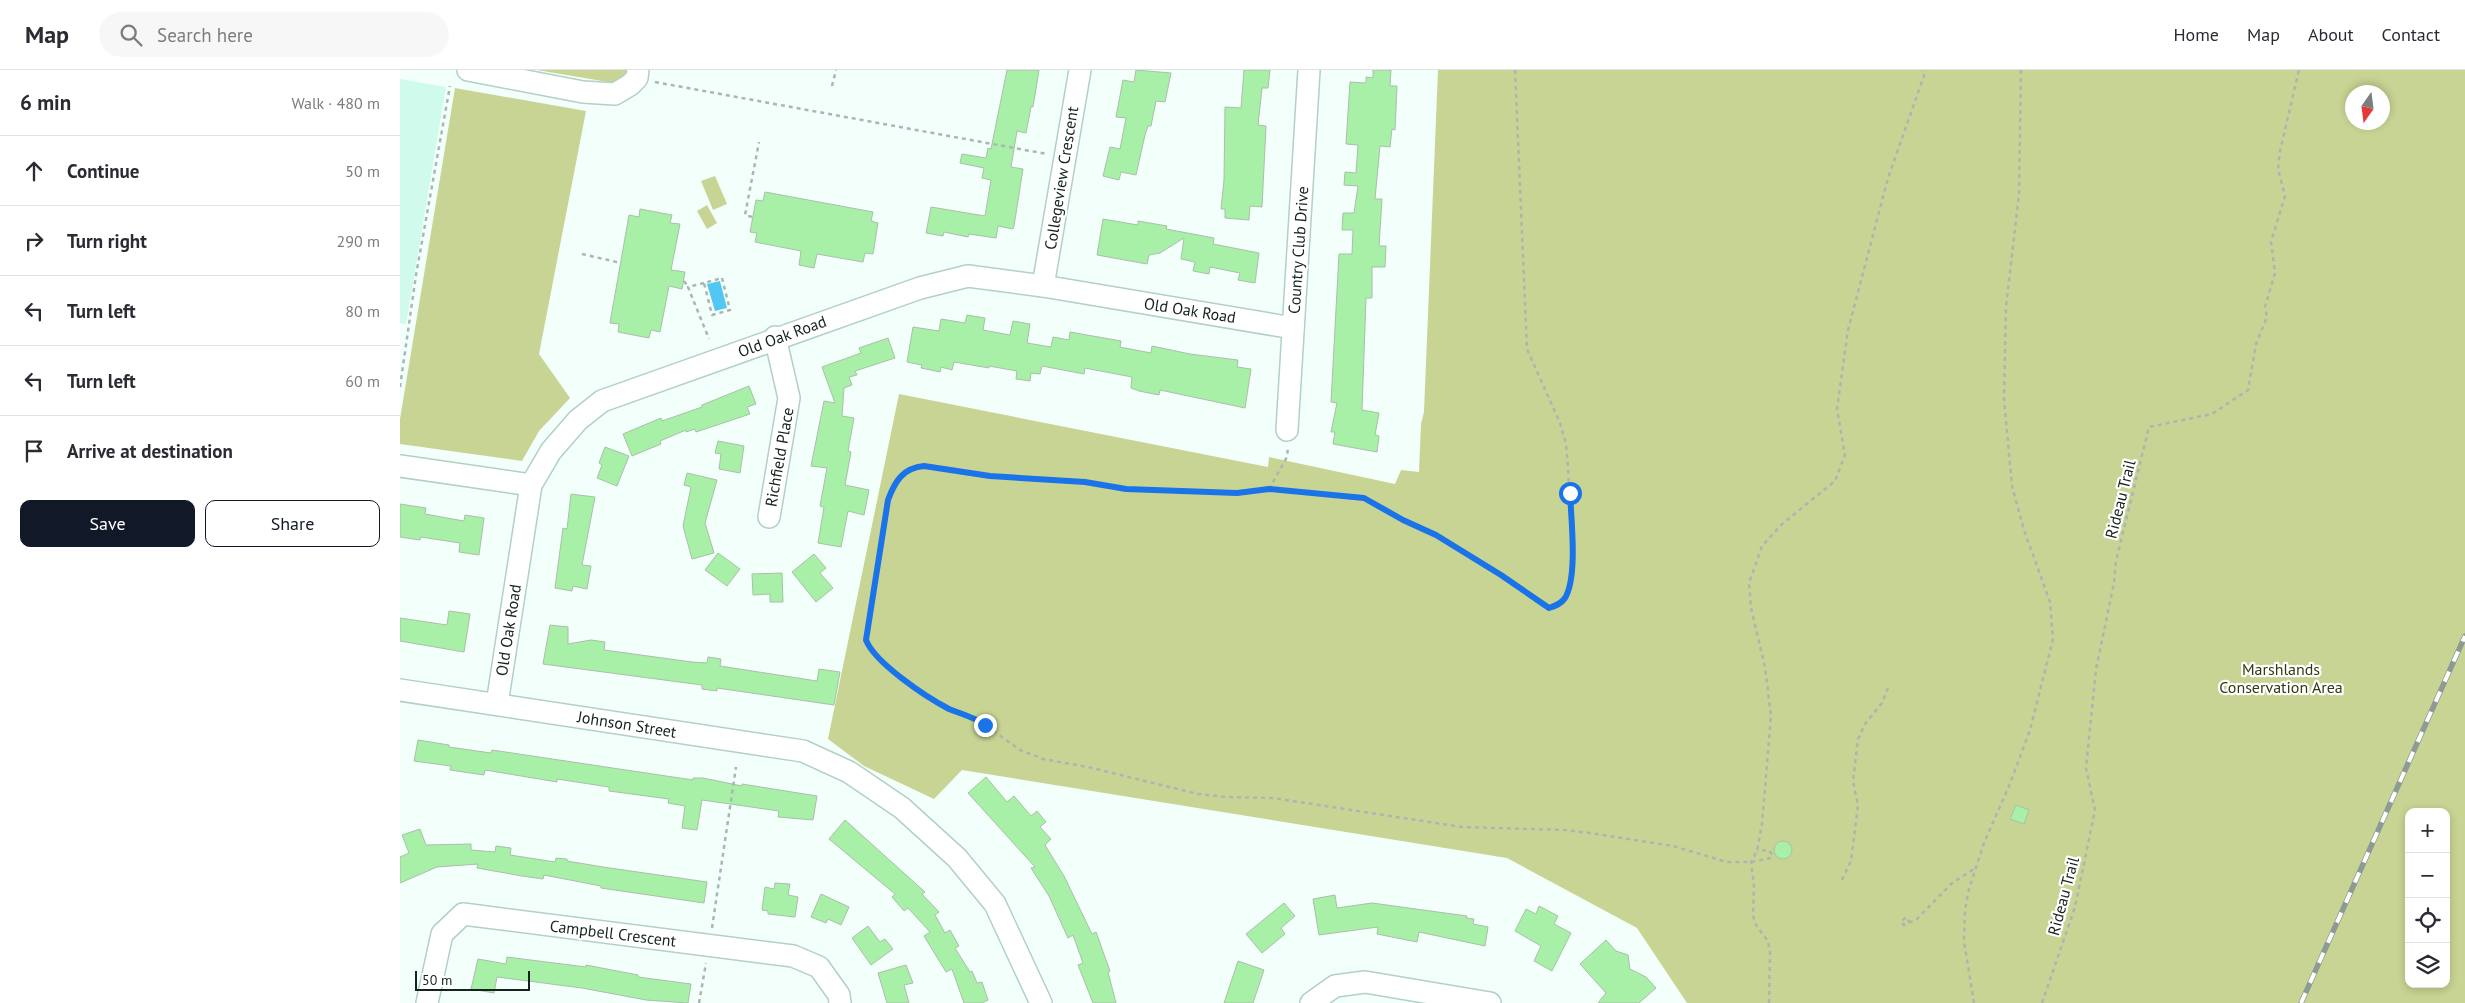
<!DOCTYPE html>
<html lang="en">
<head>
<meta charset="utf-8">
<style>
  :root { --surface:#fff; --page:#f7f7f7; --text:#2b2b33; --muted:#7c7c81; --line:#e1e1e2; --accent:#111827 }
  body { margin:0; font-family:"PT Sans",sans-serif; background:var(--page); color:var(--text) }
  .controls { position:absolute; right:15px; bottom:15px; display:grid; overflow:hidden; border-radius:10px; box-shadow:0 2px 8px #0003 }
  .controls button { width:45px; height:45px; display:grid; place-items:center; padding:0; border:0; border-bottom:1px solid var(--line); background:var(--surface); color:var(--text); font:25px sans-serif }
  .compass { position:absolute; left:1945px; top:15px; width:45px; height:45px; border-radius:50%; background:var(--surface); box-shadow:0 2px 8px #0003; rotate:194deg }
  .scale { position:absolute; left:15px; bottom:12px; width:115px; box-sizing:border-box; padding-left:5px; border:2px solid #15221e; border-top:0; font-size:14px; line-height:18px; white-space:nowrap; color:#15221e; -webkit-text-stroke:4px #fff; paint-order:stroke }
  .stop { position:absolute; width:15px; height:15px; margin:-11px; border:4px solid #1a73e8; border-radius:50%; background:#fff }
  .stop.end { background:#1a73e8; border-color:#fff; box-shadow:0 1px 5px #0008 }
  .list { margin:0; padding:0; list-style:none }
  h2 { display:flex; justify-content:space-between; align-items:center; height:65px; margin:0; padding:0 20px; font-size:21px }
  h2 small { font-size:16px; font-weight:400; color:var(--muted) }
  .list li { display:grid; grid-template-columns:32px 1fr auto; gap:15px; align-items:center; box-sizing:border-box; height:70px; padding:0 20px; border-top:1px solid var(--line) }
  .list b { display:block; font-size:19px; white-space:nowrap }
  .list em { font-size:16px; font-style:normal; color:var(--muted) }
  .actions { display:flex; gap:10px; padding:15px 20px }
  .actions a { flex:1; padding:11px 0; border:1px solid var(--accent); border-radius:10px; text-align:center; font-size:18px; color:var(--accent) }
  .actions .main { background:var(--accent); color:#fff }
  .icon { flex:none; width:28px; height:28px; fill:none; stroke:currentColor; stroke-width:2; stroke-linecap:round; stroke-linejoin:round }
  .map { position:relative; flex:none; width:2065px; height:933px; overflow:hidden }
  header { display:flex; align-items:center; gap:30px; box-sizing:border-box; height:70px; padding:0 25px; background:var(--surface); border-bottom:1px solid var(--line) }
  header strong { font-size:24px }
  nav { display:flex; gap:28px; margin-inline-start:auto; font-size:18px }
  .search { width:350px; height:45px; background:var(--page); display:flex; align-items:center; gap:12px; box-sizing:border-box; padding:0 18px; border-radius:28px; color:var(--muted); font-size:19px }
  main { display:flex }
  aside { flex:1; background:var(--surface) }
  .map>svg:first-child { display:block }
</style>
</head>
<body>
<header>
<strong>Map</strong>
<div class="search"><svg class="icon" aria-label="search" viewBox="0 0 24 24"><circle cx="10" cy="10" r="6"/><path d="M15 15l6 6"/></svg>Search here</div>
<nav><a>Home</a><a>Map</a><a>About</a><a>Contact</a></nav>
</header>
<main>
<aside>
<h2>6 min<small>Walk · 480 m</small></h2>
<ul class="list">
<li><svg class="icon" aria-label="ahead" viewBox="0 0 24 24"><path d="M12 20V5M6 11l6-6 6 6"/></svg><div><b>Continue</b></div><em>50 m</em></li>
<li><svg class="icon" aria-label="right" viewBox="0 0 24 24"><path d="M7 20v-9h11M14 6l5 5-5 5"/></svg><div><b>Turn right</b></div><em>290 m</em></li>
<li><svg class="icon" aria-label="left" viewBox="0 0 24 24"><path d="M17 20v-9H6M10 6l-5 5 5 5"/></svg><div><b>Turn left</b></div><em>80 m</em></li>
<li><svg class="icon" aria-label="left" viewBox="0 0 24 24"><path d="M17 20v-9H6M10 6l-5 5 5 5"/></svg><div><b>Turn left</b></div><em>60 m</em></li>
<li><svg class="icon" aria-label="arrive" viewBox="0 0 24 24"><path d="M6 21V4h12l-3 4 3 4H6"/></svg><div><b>Arrive at destination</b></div></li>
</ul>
<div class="actions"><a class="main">Save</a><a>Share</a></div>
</aside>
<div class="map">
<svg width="2065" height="933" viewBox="0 0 2065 933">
  <rect width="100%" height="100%" fill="#f2fffa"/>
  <!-- built -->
  <polygon fill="#d0fbec" points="0,9 46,17 6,254 0,253"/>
  <!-- green -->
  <g fill="#c8d493" fill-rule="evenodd">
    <polygon points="137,0 227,0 225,6 214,13"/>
    <path d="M1038 0H2065V933H1287L1237 858 1107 788 562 700 534 729 464 696 428 669 499 324 868 397 869 387 995 414 1001 400 1019 402 1021 354 1024 342ZM1952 22H1982V52H1952ZM2009 742H2046V914H2009Z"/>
    <polygon points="55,18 186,41 139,284 170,328 139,361 122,391 0,374 0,349"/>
    <polygon points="315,106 327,134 313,140 301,111"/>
    <polygon points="307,135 317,153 307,159 297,141"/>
  </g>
  <!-- water -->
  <polygon fill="#53c7f4" points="320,211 327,238 315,241 307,214"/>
  <!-- building -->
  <g fill="#a8f0a7" stroke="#aabfaa">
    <polygon points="607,0 639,0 633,37 631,37 626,63 617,61 611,97 623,99 614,156 613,159 598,156 596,168 569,164 568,167 544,162 543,166 526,163 531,137 585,146 591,110 582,108 584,98 560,93 562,84 586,88 588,78 591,79"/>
    <polygon points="736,0 771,3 765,32 756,31 751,56 748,56 745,65 736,105 721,102 719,110 703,106 710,77 720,79 726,48 716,47 723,10 734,12"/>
    <polygon points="844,0 870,0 868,18 862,18 858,55 866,56 862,137 850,136 849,150 825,148 825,139 821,139 824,110 825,37 841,38"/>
    <polygon points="973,0 991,0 990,16 997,16 995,60 992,59 990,77 980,76 975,129 982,129 979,176 986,176 985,197 972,197 972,228 966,228 962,340 979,343 975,365 979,366 977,382 933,374 935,362 931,362 937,333 931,332 939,184 952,184 953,160 942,160 943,143 954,143 958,116 944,115 945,102 956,103 958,75 946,74 950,12 966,13 966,7 973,8"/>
    <polygon points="365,122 473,142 471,151 478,153 473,184 465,183 463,192 417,184 414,198 399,195 401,181 355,172 357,163 350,162 356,130 363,131"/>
    <polygon points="240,139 272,145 270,153 280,154 271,200 285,202 282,219 269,216 260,262 251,260 249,268 218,262 219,254 210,253 229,145 239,147"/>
    <polygon points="703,149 738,155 738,151 767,156 766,159 814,168 813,174 859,183 855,213 838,210 840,203 810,197 809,204 793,201 795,192 781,189 784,168 760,183 749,185 747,194 697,185"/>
    <polygon points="567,245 585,248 583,260 610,265 613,251 630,254 627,273 651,277 653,267 669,270 670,262 721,271 720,277 751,283 752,276 790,284 838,290 837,297 851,299 845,338 760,320 759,325 739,321 731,318 732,307 685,298 684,304 642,296 640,304 631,303 630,311 616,309 617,301 589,296 589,298 554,292 552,300 541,297 540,302 521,298 522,295 507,292 513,257 539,261 541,249 565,253"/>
    <polygon points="488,268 495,288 455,301 457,305 449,307 452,315 444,318 442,346 454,348 448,381 451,382 445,415 469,420 464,445 448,441 441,477 418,473 424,437 420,436 427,398 411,396 424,331 435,333 422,297 461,283 459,278"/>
    <polygon points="349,316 356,334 347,337 350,344 296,362 295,359 286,362 286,360 260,371 261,374 232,386 223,364 261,348 262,351 302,337 302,335"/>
    <polygon points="318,371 344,376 340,403 319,399 321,384 315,383"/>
    <polygon points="205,377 229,386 217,416 197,408 202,395 199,393"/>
    <polygon points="287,403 317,410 305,453 314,483 292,489 283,456 291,417 284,415"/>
    <polygon points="171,424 195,427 182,495 191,496 187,519 173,516 172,521 155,518 163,458 167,459"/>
    <polygon points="0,434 26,438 25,444 64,451 65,445 84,448 79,485 59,482 60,473 21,467 20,470 0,467"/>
    <polygon points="318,483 340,499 327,516 305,500"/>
    <polygon points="414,484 426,498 420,503 433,518 416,532 392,502"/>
    <polygon points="382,503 383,532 370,532 370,524 353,525 352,504"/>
    <polygon points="49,541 70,544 64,582 0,571 0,548 47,555"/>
    <polygon points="150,555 168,557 168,574 191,570 205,572 204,580 292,592 307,593 308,587 321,589 320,596 417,611 419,599 440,602 434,635 317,618 317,621 302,619 302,615 143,594"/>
    <polygon points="18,670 49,675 49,677 91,683 92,680 293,710 293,708 303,708 342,716 342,714 417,726 413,750 378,747 379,741 302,730 297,760 282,758 285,736 268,733 269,729 209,721 209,717 157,709 157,712 85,700 84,705 50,700 51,696 14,691"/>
    <polygon points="586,707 607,732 614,726 631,746 637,741 646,752 640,757 651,769 645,775 664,806 692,864 696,862 710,901 708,902 716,933 693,933 678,895 683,893 673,865 668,868 649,826 631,798 635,797 568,723"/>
    <polygon points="1616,735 1629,740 1624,754 1610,749"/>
    <polygon points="445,750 525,822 522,824 539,842 535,845 545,863 550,860 559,876 555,878 570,902 572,901 577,913 582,912 588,930 582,933 564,933 552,899 546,902 524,866 530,862 508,838 504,841 492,827 495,824 429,769"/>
    <polygon points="20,759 26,775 71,774 71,780 95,782 96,776 111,778 110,785 155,792 156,788 167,789 167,791 203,797 307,812 304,833 201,818 201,816 144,805 143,809 122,806 77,798 78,794 37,797 0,813 0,787 9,783 2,765"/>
    <circle cx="1383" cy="780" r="9"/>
    <polygon points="375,813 390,814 388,825 398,827 395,847 368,844 368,841 362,840 365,817 374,819"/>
    <polygon points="421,824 449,837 441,855 428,849 426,853 411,847"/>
    <polygon points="935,825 937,838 972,833 1067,846 1066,848 1074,849 1073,854 1088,857 1085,876 1019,862 1017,872 977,864 978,857 919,865 913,829"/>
    <polygon points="884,833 895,846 881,858 885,864 862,883 846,864"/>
    <polygon points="1139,836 1158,846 1154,854 1171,863 1152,901 1134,891 1141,876 1115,861 1126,839 1136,844"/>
    <polygon points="468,856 480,872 485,869 493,879 471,895 452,868"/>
    <polygon points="1206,870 1216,881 1228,885 1230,899 1246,907 1256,918 1239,933 1198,933 1206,923 1180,894"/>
    <polygon points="107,887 186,897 186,895 238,905 238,907 291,914 288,933 246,930 182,918 97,907 94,923 71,919 78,889 106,894"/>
    <polygon points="838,891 864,900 853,933 824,933"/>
    <polygon points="506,895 513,913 504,915 509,933 487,933 478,903"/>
  </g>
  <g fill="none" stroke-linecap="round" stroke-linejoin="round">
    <defs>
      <g id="minor">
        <polyline points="68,0 183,22 215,24 230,15 237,8 238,0"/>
        <polyline points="643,216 680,0"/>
        <polyline points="887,360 909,0"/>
        <polyline points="0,396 131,415"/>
        <polyline points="369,447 389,328 375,267"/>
        <polyline points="0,620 403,681 449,702 502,738 557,788 595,834 641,933"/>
        <polyline points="97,634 131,415 151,381 178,350 202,331 520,218 568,206 643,216 893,258"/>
        <polyline points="27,933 42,864 63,844 393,886 419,897 439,925 440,933"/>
        <polyline points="911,933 935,916 965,912 1090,933"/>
      </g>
    </defs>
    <!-- minor casing -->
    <use href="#minor" stroke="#b1d1c6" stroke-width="24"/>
    <!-- path -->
    <g stroke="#a9b6b2" stroke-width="2.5" stroke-dasharray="4 4" stroke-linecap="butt">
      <path d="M1115 0 1127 279 1160 353 1166 374 1168 397 1172 479 1169 516 1161 533 1149 538 1143 536 1101 505 1059 478 964 428 869 419 837 423 726 419 685 413 590 406 524 396C503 398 495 411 488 430L466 570 475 586 521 622 551 640 578 650 620 680 643 689 688 697 798 724 826 727 873 728 1062 757 1164 760 1190 763 1273 776 1327 792H1351L1371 788 1372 784 1368 780 1357 781"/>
      <polyline points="255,12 647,84"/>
      <polyline points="432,16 436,0"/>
      <polyline points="352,147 345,145 359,72"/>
      <polyline points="182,184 221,193"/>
      <polygon points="322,208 330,240 312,245 304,213"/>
      <polyline points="284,211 288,217"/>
      <polyline points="304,213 288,217 309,269"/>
      <polyline points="0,317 16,205 50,16"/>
      <polyline points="869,419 887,387 888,377"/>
      <polyline points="1442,810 1451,791 1458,736 1453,711 1458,669 1465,654 1482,633 1489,615"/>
      <polyline points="1510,853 1506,847 1501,852 1504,855 1517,849 1552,813 1574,799"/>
      <polyline points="312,858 336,697"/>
      <polyline points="299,933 306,893"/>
      <polyline points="1369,933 1370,883 1368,871 1356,855 1353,846 1354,816 1351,792 1357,781 1362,754 1371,646 1365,597 1351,538 1349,513 1362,476 1381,455 1435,411 1445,385 1437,339 1448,260 1488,108 1526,0"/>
      <polyline points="1574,933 1564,871 1565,840 1569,819 1584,773 1609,716 1630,660 1653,569 1650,532 1624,460 1612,416 1604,329 1606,237 1619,124 1621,0"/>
      <polyline points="1642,933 1675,837 1695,740 1686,698 1696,599 1714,513 1716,491 1749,357 1812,344 1848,320 1856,274 1867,247 1865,237 1875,203 1871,172 1885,126 1878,99 1880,81 1899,0"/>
    </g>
    <!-- minor -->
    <use href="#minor" stroke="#fff" stroke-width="21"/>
    <defs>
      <polyline id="rail" points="1901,933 2065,566"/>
    </defs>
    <!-- rail casing -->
    <use href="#rail" stroke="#8d9a96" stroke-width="5.5"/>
    <!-- rail -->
    <use href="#rail" stroke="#fff" stroke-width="4" stroke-dasharray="11" stroke-linecap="butt"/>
  </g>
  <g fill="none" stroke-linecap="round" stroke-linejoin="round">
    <!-- route -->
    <path stroke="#1a73e8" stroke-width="6" d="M585 655C574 647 561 644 549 639 526 627 475 593 466 570L488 430C495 411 503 398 524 396L590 406 685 412 726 419 837 423 869 419 964 428 1003 450 1036 465 1101 505 1149 538C1155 536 1161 534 1165 528 1178 507 1171 448 1170 423"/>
  </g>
  <g text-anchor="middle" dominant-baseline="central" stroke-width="4.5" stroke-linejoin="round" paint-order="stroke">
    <!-- street labels -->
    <g font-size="16" fill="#15221e" stroke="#fff">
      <text transform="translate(661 108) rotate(-81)">Collegeview Crescent</text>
      <text transform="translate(898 180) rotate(-86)">Country Club Drive</text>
      <text transform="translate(790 240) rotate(9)">Old Oak Road</text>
      <text transform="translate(382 266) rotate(-20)">Old Oak Road</text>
      <text transform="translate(379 387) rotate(-80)">Richfield Place</text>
      <text transform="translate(1720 429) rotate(-76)">Rideau Trail</text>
      <text transform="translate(108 560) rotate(-81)">Old Oak Road</text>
      <text transform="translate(227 654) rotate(9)">Johnson Street</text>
      <text transform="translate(1663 826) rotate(-75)">Rideau Trail</text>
      <text transform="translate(213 863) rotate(7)">Campbell Crescent</text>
    </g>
    <!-- park labels -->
    <g font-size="16" fill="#333910" stroke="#fff">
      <text x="1881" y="599">Marshlands<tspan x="1881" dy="18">Conservation Area</tspan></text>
    </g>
  </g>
</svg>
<div class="controls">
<button>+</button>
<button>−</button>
<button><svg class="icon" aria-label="locate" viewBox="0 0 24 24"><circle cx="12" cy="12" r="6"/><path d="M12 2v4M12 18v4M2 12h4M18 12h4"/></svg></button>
<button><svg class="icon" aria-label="layers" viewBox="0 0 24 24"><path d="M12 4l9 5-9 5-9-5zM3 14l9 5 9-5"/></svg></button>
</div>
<svg class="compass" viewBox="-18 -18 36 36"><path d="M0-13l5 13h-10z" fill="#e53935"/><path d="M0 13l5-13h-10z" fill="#7c7c81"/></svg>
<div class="scale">50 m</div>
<div class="stop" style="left:1170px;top:423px"></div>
<div class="stop end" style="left:585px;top:655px"></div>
</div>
</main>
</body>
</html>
